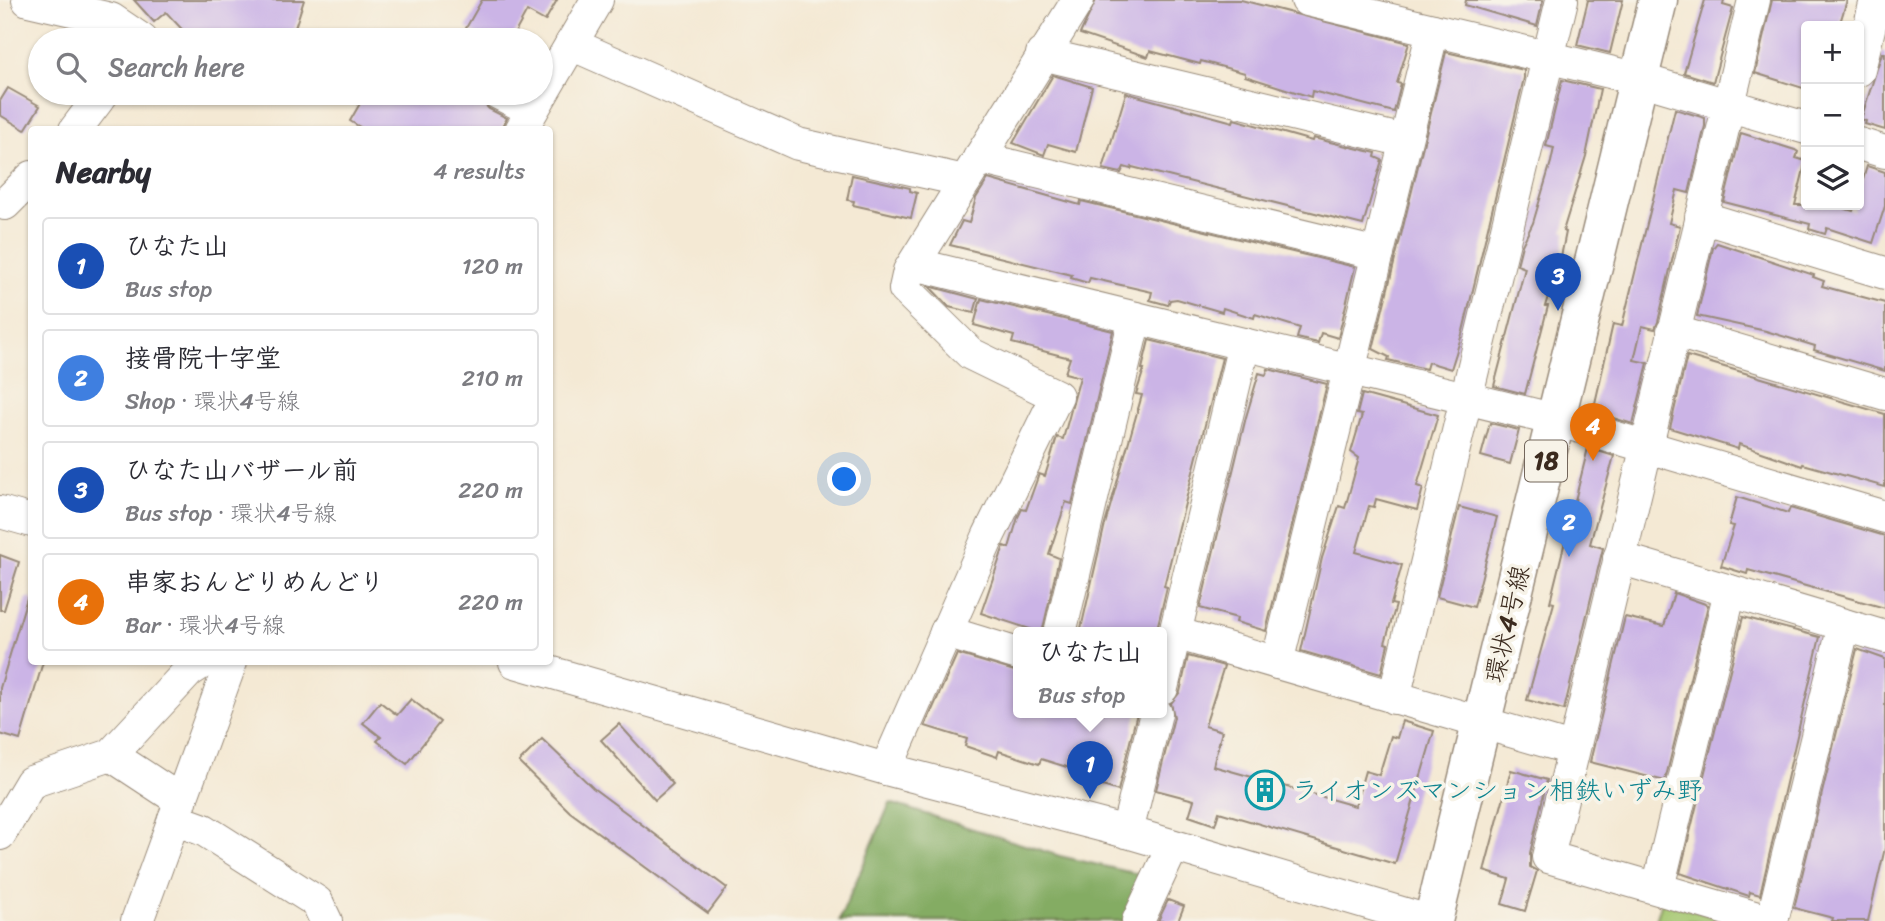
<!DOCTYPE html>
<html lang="en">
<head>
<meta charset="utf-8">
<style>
  :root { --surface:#fff; --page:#f2f2f3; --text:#2b2b33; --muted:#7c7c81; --line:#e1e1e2; --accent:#d93025 }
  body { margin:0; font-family:Sriracha,"Klee One",sans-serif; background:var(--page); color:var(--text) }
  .controls { position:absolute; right:21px; top:21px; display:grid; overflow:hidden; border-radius:7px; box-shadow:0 2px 5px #0004 }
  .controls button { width:63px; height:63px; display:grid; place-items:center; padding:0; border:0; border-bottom:2px solid var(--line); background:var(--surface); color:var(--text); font:35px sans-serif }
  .you { position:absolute; left:845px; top:480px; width:24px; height:24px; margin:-18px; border:5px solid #fff; border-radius:50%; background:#1a73e8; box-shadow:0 0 0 10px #1a73e833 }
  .badge { display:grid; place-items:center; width:46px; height:46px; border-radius:50%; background:var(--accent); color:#fff; font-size:23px; font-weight:700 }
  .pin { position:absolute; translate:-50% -58px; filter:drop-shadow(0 2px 4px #0008) }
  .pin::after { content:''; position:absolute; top:37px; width:24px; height:21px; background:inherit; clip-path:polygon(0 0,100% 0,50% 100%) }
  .popup { position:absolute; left:1013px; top:627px; width:154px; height:91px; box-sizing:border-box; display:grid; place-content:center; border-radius:7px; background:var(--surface); filter:drop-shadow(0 2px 5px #0005); font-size:23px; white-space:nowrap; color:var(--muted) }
  .popup b { font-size:26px; color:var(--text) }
  .popup::after { content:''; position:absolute; left:50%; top:100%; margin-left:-14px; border:14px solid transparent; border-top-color:var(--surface) }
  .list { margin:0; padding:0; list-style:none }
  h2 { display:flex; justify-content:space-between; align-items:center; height:91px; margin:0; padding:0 28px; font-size:30px }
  h2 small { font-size:23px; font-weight:400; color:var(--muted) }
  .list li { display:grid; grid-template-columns:46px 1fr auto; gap:21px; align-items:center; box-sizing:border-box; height:98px; margin:0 14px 14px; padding:0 14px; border:2px solid var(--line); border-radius:7px }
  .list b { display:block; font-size:26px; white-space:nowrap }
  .list p { margin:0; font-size:23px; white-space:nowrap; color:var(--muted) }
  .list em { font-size:23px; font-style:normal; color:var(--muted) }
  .icon { flex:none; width:38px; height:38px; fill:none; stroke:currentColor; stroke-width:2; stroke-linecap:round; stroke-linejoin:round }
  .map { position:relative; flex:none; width:1885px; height:921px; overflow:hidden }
  .search { position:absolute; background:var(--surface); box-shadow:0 2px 5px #0004; left:28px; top:28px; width:525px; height:77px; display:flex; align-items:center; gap:18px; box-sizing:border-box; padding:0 24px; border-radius:38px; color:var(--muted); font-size:26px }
  .panel { position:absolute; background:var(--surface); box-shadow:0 2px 5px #0004; left:28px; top:126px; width:525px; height:539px; border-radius:7px }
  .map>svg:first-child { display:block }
</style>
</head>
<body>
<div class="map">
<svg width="1885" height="921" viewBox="0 0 1885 921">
  <rect width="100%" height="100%" fill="#f7f3e8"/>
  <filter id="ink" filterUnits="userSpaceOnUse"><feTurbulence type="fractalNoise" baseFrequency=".0143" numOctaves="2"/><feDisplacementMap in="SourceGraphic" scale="14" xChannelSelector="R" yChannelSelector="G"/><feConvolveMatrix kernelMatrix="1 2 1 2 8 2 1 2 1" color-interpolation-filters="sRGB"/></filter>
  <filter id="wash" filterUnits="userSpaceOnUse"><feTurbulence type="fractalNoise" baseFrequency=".00686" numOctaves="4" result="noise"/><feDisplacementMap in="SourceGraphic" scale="28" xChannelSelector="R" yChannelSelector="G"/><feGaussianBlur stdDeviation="1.57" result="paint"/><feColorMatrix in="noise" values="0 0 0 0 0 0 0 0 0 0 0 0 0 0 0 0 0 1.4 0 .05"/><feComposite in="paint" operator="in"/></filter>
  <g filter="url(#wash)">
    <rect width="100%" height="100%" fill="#f4e9d4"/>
    <!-- green -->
    <polygon fill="#a5c771" stroke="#707848" stroke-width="2" points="1662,901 1727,921 1656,921"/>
    <!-- forest -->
    <polygon fill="#84ac63" stroke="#606b40" stroke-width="2" points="890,803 1060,856 1146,876 1126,921 839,921"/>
    <g id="blocks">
      <!-- building -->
      <g fill="#cbb4e6">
        <polygon points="134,0 304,0 291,40 192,40 166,12 154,22"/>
        <polygon points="482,0 557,0 545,21 527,11 511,40 488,40 466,28"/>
        <polygon points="1096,0 1241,0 1409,43 1397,83 1401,84 1394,112 1312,91 1311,97 1245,76 1245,73 1201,61 1200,64 1150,51 1148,57 1080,34"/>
        <polygon points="1466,0 1543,0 1537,26 1465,5"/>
        <polygon points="1588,0 1623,0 1610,53 1577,45"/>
        <polygon points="1705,0 1724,0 1723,5 1733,8 1713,82 1684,73"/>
        <polygon points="1772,0 1847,0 1839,26 1806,26 1806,89 1755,73"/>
        <polygon points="1446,52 1524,70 1524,78 1463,331 1451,369 1428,362 1426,369 1388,360 1389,357 1373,349"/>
        <polygon points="1882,53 1885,53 1885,130 1865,124 1866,121 1861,119"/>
        <polygon points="1053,75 1092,87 1076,152 1048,144 1044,155 1013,143"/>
        <polygon points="1562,80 1600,89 1586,156 1563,231 1566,232 1561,257 1545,306 1548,306 1525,394 1494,386 1525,268 1517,265 1522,245 1533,223 1551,162 1554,148 1546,146"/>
        <polygon points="8,88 40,106 25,130 0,115 0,101"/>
        <polygon points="366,93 473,93 489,109 507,118 501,130 365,130 350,121"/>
        <polygon points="1126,93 1233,122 1234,119 1312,141 1313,138 1376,153 1375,157 1382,160 1363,225 1132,167 1131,169 1124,167 1121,173 1103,169"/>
        <polygon points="1675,109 1705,118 1705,126 1689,193 1677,190 1669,223 1680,226 1658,322 1655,329 1642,326 1634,360 1648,363 1633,424 1593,412 1613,324 1622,326"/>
        <polygon points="1741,133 1795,150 1798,152 1796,158 1806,161 1795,205 1833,205 1853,211 1855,205 1859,205 1859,193 1867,166 1885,172 1885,206 1873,243 1827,228 1825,234 1809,229 1810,224 1724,202"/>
        <polygon points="852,175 910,188 910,191 917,193 911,218 853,205 854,201 847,200"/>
        <polygon points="988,179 1080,205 1081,201 1355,267 1338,338 1321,333 1318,343 1297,338 1300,328 1255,314 1254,318 1223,308 1222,312 1177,299 1170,300 1168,305 1150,300 1152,292 1090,278 1088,283 1071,278 1072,275 950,245 962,221 969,223 976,198"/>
        <polygon points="1717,243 1814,275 1813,277 1824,281 1822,286 1885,303 1885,371 1814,350 1815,346 1766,331 1697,316 1713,248"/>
        <polygon points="929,286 978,299 974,313 949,307"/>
        <polygon points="981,299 1113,331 1072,504 1066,502 1049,554 1059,558 1042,633 981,613 1004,546 1009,548 1018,517 1022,509 1026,510 1039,474 1045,476 1057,437 1063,439 1080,377 1065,373 1070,358 1012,343 1014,336 974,325"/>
        <polygon points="1149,340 1222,358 1164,586 1167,587 1156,633 1080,633 1104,528 1142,395 1136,394 1144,369 1142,369"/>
        <polygon points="1687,356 1885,414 1885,487 1803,464 1802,466 1739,444 1738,449 1670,428"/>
        <polygon points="1268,369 1327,384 1266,631 1236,622 1237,618 1200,608 1246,417 1259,373 1266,375"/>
        <polygon points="1362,394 1438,415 1417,486 1423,488 1417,510 1376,499 1374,507 1369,506 1356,552 1402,565 1391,604 1396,605 1385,643 1388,644 1381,674 1301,651 1322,558 1339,506 1345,508 1359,458 1351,452 1362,415 1357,414"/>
        <polygon points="1490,423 1519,430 1510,464 1481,456"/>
        <polygon points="1588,448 1614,456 1590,544 1603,548 1564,710 1527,700 1554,603 1550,602"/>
        <polygon points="1737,497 1788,513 1790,508 1885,536 1885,608 1748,570 1747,574 1721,566 1734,526 1729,525"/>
        <polygon points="1459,507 1497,517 1474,607 1437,597"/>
        <polygon points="0,555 19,562 4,610 0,610"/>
        <polygon points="1674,593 1708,605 1665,781 1590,762 1625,617 1664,626"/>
        <polygon points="27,598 32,598 32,662 43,662 20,740 0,734 0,688"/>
        <polygon points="1743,617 1820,637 1760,895 1750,892 1749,896 1680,873"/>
        <polygon points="1857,649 1885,659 1885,848 1868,921 1832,921 1833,918 1794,908"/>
        <polygon points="957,654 1018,672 1018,713 1137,713 1118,791 1084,780 1086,773 1041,759 1039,764 999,751 997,757 965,746 967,739 925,726"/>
        <polygon points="1188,656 1224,666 1205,726 1222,731 1213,766 1355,806 1365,771 1379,775 1391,736 1397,738 1402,721 1434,731 1395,864 1219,812 1215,825 1189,816 1194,800 1156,790 1174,717 1171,703 1180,692"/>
        <polygon points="411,699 440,722 407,764 377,741 381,737 363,723 380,702 397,715"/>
        <polygon points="619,724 673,784 655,800 601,740"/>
        <polygon points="542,739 593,788 727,888 708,913 570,812 519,762"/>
        <polygon points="1511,770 1547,780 1530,853 1530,867 1537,871 1525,911 1502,904 1509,879 1484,871"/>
        <polygon points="1168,900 1184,906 1178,921 1158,921"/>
      </g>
    </g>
  </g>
  <g filter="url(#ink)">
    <use href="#blocks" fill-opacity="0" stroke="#988a79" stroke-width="2"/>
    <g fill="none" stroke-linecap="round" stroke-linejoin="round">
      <defs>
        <g id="minor">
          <polyline points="28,0 111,19 142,40"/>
          <polyline points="1307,0 1639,79 1806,128"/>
          <polyline points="1754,0 1548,857 1768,921"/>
          <polyline points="571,44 798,144 965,181"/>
          <polyline points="1042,54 1405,141"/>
          <polyline points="1859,70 1876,0"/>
          <polyline points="498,93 532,110"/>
          <polyline points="75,130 103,93"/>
          <polyline points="521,130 597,0"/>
          <polyline points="1859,144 1885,152"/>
          <polyline points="979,158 1378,254"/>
          <polyline points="5,204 32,177"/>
          <polyline points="1701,217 1885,273"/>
          <polyline points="914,264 1556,420 1885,517"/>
          <polyline points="1673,331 1885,394"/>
          <polyline points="0,512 32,521"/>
          <polyline points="1619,558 1885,637"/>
          <polyline points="946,632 1018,654"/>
          <polyline points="1060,633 1135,318"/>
          <polyline points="1175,633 1572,749"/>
          <polyline points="515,662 886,769 1127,832 1429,921"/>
          <polyline points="1277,663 1433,30"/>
          <polyline points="1162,688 1244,344"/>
          <polyline points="1394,698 1562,0"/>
          <polyline points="111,755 181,801"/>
          <polyline points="886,769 989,535 1057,396 971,354 905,289 909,271 1078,0"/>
          <polyline points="174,819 204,830 317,902 326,921"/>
          <polyline points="1127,832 1156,713"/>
          <polyline points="0,834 31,782 111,755 189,671 203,662"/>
          <polyline points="1658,888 1730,591"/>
          <polyline points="137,921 231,662"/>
          <polyline points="1138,921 1173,846"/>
          <polyline points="1772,921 1844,625"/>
        </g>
        <polyline id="major" points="1433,921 1658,0"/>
      </defs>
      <!-- minor casing -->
      <use href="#minor" stroke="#988a79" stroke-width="34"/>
      <!-- major casing -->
      <use href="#major" stroke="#988a79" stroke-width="41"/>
      <!-- minor -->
      <use href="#minor" stroke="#fff" stroke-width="32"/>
      <!-- major -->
      <use href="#major" stroke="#fff" stroke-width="38"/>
    </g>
  </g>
  <!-- icons -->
  <defs>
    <symbol id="building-ring" viewBox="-11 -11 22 22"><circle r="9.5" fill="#f7f3e8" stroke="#0f9aa8" stroke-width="1.5"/><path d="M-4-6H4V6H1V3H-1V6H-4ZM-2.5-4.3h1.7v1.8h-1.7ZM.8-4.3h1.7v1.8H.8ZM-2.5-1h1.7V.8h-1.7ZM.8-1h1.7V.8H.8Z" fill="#0f9aa8"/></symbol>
  </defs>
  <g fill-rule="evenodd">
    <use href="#building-ring" x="1243" y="768" width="44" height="44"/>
  </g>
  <g text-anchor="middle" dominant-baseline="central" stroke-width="7" stroke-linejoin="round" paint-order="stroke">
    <!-- shield labels -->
    <rect fill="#f7f3e8" stroke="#73665b" stroke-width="2" x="1525" y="440.5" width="42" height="41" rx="5"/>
    <g font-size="24" font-weight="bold" fill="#3b2a1e">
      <text x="1546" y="461">18</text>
    </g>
    <!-- street labels -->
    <g font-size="26" fill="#3b2a1e" stroke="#f7f3e8">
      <text transform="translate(1507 624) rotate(-77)">環状4号線</text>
    </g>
    <!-- culture labels -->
    <g font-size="26" fill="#0d838f" stroke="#f7f3e8" text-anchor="start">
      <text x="1292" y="790">ライオンズマンション相鉄いずみ野</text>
    </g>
  </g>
</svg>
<div class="controls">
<button>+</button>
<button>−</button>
<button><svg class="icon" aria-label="layers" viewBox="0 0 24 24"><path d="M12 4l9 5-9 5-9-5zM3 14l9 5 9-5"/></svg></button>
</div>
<div class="you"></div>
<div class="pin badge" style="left:1090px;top:799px;background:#1a4fb4">1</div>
<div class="popup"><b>ひなた山</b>Bus stop</div>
<div class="pin badge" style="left:1569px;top:557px;background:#3f7fe0">2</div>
<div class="pin badge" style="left:1558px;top:311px;background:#1a4fb4">3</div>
<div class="pin badge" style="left:1593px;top:461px;background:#e8710a">4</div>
<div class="search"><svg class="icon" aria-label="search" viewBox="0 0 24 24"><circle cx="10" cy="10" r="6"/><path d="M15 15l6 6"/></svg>Search here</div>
<section class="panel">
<h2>Nearby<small>4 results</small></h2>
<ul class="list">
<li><span class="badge" style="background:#1a4fb4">1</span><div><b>ひなた山</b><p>Bus stop</p></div><em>120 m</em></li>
<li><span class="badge" style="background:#3f7fe0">2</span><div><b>接骨院十字堂</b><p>Shop · 環状4号線</p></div><em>210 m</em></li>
<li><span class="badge" style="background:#1a4fb4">3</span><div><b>ひなた山バザール前</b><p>Bus stop · 環状4号線</p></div><em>220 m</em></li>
<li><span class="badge" style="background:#e8710a">4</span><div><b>串家おんどりめんどり</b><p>Bar · 環状4号線</p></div><em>220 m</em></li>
</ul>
</section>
</div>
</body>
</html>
